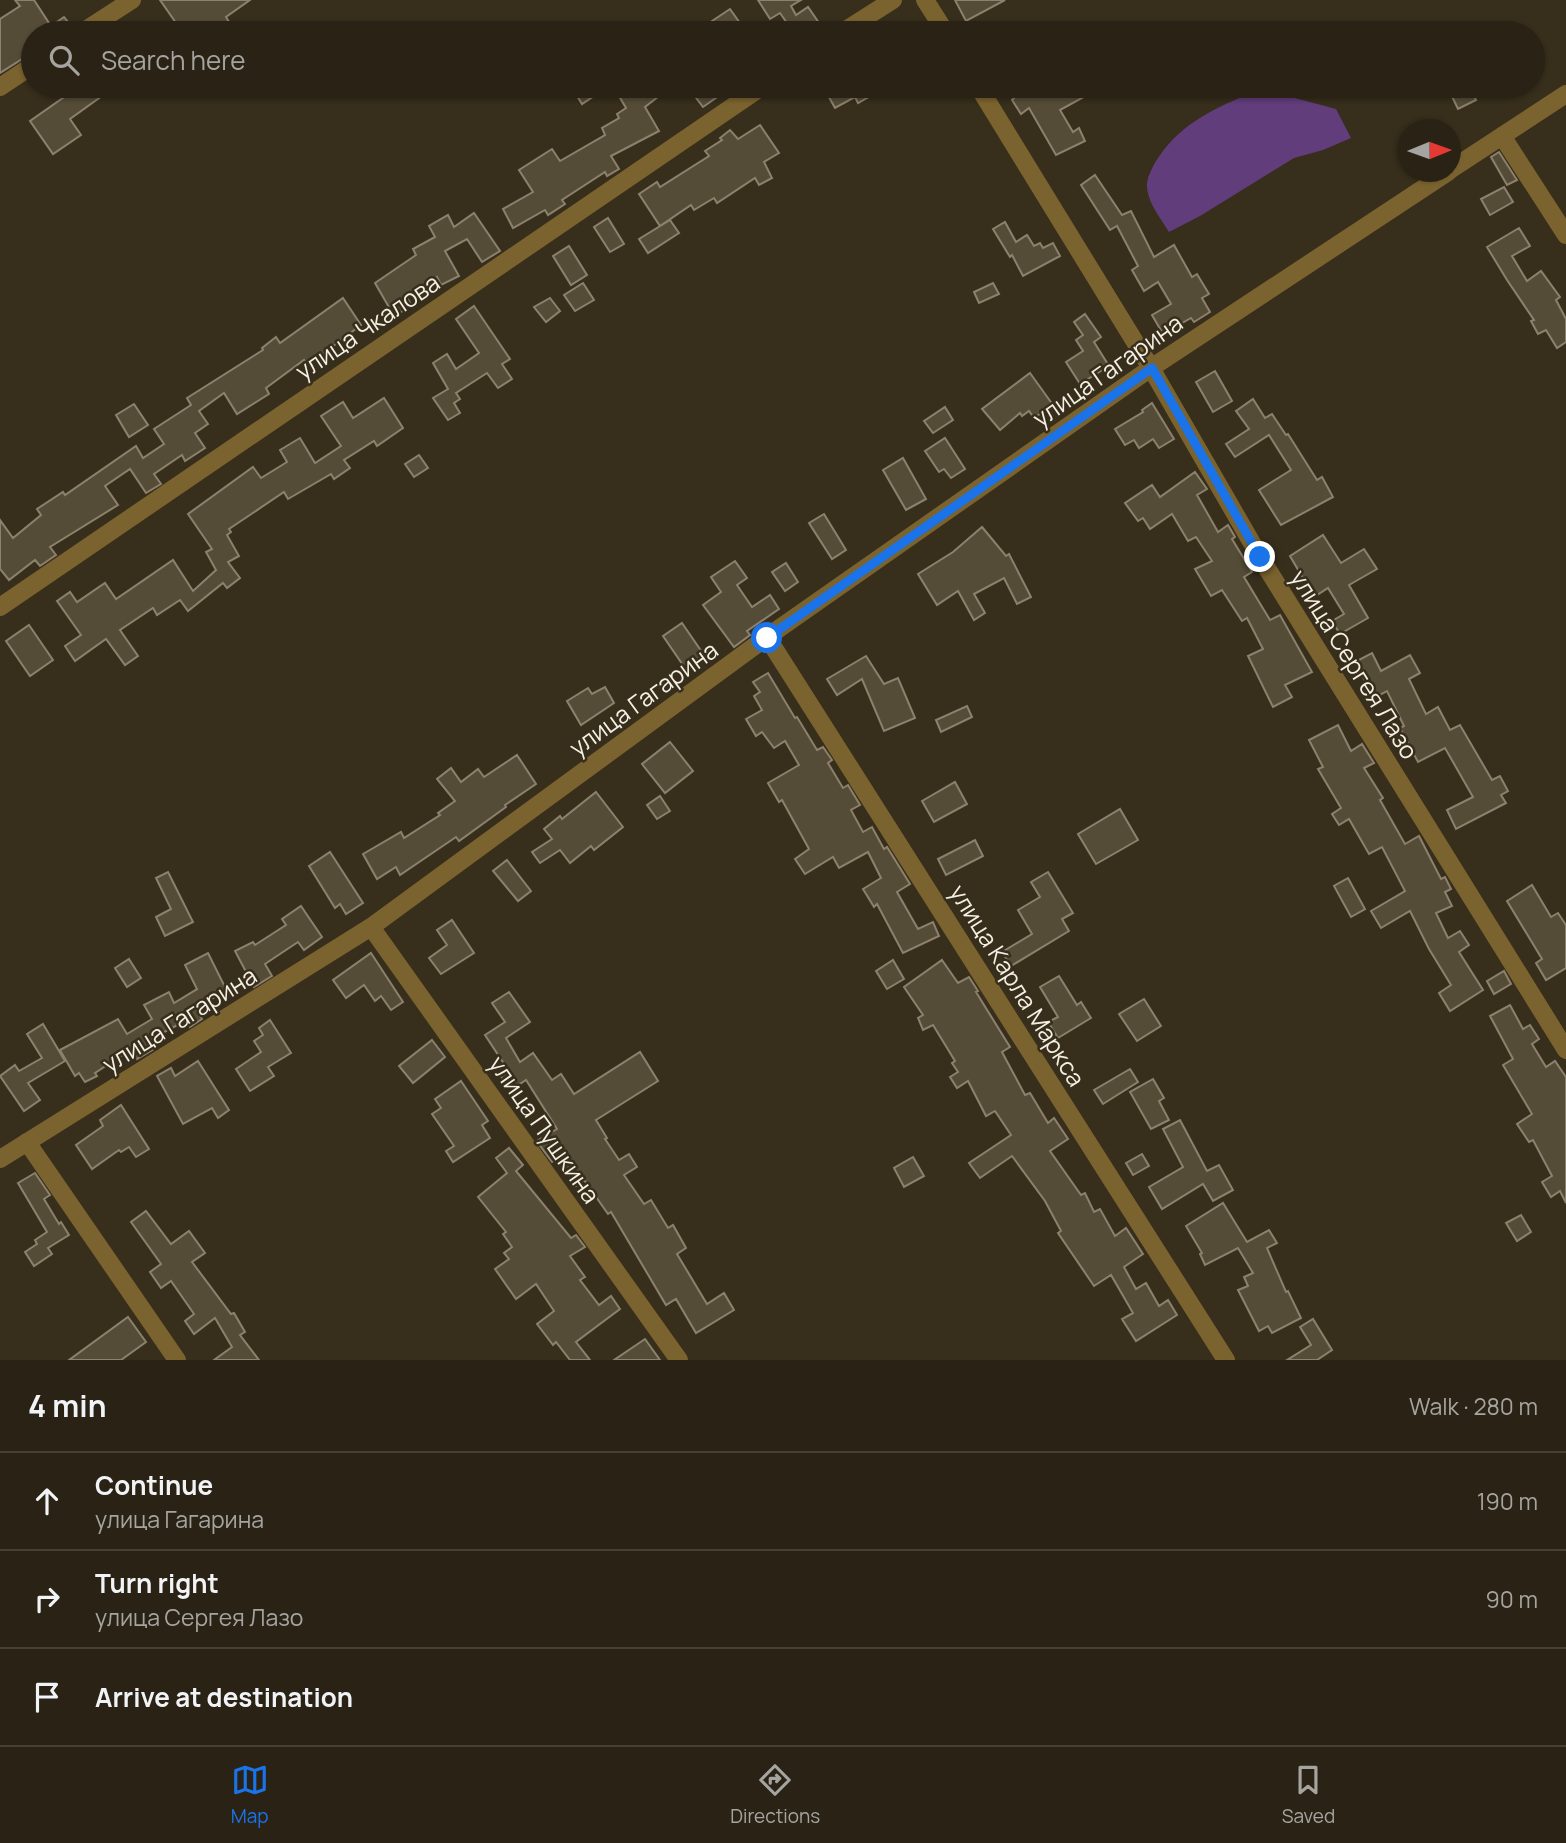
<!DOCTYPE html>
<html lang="en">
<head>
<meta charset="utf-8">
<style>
  :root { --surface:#292215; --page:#312a1e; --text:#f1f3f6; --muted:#a5a4a0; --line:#453f34; --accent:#1a73e8 }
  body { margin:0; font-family:Manrope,sans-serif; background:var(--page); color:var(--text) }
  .compass { position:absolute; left:1398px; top:119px; width:63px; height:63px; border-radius:50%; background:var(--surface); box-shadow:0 2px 5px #0004; rotate:89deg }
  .stop { position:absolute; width:21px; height:21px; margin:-16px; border:5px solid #1a73e8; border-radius:50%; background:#fff }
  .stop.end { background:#1a73e8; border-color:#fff; box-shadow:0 2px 7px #0008 }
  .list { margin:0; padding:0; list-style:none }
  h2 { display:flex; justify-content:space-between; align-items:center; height:91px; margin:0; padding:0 28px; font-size:30px }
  h2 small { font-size:23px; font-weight:400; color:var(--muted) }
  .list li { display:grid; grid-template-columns:46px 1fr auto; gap:21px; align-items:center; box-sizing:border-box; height:98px; padding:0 28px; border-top:2px solid var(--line) }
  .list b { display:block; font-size:26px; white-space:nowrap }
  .list p { margin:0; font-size:23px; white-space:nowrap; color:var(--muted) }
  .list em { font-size:23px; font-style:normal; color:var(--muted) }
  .icon { flex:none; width:38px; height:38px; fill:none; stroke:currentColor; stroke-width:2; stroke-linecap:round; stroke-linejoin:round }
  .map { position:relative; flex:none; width:1566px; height:1360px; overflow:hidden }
  .search { position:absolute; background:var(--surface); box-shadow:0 2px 5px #0004; left:21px; right:21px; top:21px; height:77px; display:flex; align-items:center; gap:18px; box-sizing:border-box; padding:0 24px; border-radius:38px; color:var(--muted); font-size:26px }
  .sheet { height:385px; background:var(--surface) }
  nav { display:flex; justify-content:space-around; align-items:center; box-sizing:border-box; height:98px; border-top:2px solid var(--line); background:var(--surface); font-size:19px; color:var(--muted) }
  nav a { display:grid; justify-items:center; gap:4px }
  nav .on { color:var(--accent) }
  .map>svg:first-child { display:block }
</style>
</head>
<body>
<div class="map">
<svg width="1566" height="1360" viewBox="0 0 1566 1360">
  <rect width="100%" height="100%" fill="#372e1c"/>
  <!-- green -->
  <path fill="#623d7c" d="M1255 91 1291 97 1336 109 1351 138 1323 150 1294 158 1200 216 1169 232C1160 217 1146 201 1147 183 1148 175 1154 164 1158 158 1183 121 1215 109 1255 91Z"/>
  <!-- building -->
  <g fill="#554c38" stroke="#8c816d" stroke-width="2">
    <polygon points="15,0 34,0 51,26 64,17 72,27 70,33 33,33 33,54 27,56 0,73 0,19 20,6"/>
    <polygon points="160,0 250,0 226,17 231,25 219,33 209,33 201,22 183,33"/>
    <polygon points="758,0 801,0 791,6 796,15 808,7 826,33 794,33 780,13 770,19"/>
    <polygon points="955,0 1005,0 966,21"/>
    <polygon points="730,9 747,33 694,33"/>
    <polygon points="80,86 116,86 70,119 81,135 53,154 30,121"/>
    <polygon points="571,86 609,86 582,104"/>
    <polygon points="613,86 672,86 645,107 659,131 611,156 619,169 607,176 605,172 562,200 565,204 548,215 545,210 513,228 503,209 533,192 519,170 552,149 560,161 605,135 602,128 619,118 617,114 626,108"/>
    <polygon points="687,86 733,86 703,107"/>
    <polygon points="833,86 888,86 858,103 855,97 835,108 825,90"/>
    <polygon points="1007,86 1055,86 1060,94 1077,86 1084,97 1060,110 1073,132 1079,128 1085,141 1056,155 1029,108 1021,114 1012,100 1014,98"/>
    <polygon points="1447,86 1469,86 1476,100 1458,109"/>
    <polygon points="760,125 779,153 764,162 772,178 759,185 755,178 717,203 714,198 694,210 691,205 660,226 639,194 657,182 660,187 709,156 705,151 722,140 720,138 730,130 738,139"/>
    <polygon points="1499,152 1517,180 1507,185 1491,157"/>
    <polygon points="1095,175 1122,215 1131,211 1154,257 1174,245 1192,277 1197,274 1209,294 1202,298 1210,312 1194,322 1191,318 1163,334 1152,315 1171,304 1158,282 1144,291 1132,270 1138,266 1117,226 1110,230 1081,185"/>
    <polygon points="1504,187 1513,202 1490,215 1481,199"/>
    <polygon points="474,213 500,251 482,262 467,239 445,251 459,276 441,285 437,277 406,296 412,306 394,316 375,283 416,255 413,249 435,237 429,226 448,215 454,227"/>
    <polygon points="608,218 624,244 610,252 594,227"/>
    <polygon points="670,220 679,233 648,253 639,239"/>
    <polygon points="1005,222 1016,242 1027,235 1034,246 1040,243 1043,248 1053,243 1060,256 1023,276 1012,255 1010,257 993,229"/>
    <polygon points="1519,228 1530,246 1512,256 1527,281 1541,271 1560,297 1556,300 1566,319 1566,342 1557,348 1546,330 1538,334 1531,321 1534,320 1507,280 1487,247"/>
    <polygon points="569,246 587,275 571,285 553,256"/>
    <polygon points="583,283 594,300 575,311 564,295"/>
    <polygon points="993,283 999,294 979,303 974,292"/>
    <polygon points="343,298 361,325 308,365 304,360 266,388 269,394 237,414 224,393 199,411 208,424 195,433 205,448 185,461 182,455 154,474 161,484 146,493 130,469 105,486 118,505 50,547 56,555 40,566 35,560 9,580 0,569 0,520 13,538 41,515 37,509 63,492 65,495 136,446 143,458 164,444 154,429 191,405 187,398 263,350 262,348 276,337 280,343"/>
    <polygon points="550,298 560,311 546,322 534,307"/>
    <polygon points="474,306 510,359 502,364 512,379 498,388 487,373 456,393 460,399 454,403 460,413 448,420 433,398 448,389 433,363 447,354 456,369 479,353 456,319"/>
    <polygon points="1085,314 1101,337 1094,342 1109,366 1080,384 1066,362 1083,351 1076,340 1083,335 1074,322"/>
    <polygon points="1215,371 1232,401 1213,412 1196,382"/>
    <polygon points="1030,373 1053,405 1034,418 1029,411 1022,416 1020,413 1000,430 982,409"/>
    <polygon points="384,398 403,428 377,446 374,441 344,460 350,468 334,479 331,474 288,499 284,492 229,529 231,532 227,535 239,556 228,562 240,578 227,588 223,583 188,611 180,600 157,615 153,608 120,630 138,656 125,665 106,639 75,661 65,646 81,635 57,601 70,592 77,602 105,583 116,599 173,560 193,591 216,570 206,552 212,549 188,514 253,467 261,478 287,462 280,450 300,438 315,463 341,446 321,416 343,402 353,418"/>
    <polygon points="1253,399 1265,418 1272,414 1286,435 1288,434 1317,480 1322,477 1333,497 1281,525 1259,490 1291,470 1269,435 1235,457 1226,444 1249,429 1236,411"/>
    <polygon points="1152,403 1174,439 1159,448 1153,439 1139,448 1134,440 1125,445 1115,429 1143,412 1142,410"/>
    <polygon points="134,404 148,425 129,437 116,415"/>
    <polygon points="945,407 953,420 933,433 924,421"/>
    <polygon points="945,438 965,469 951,478 944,469 939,472 925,451"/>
    <polygon points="419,455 428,468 414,477 405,464"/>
    <polygon points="903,458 926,499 906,510 883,470"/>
    <polygon points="1195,472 1207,489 1197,495 1218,532 1228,525 1235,537 1232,539 1252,572 1244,577 1270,620 1280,615 1312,672 1285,685 1292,697 1273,707 1248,656 1263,649 1247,618 1242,621 1222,590 1211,596 1195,569 1212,561 1196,537 1188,541 1172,514 1150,529 1143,518 1138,521 1125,503 1152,485 1160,497"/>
    <polygon points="824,514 846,550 832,559 809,523"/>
    <polygon points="982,527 1006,556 1009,554 1031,597 1017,604 1004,578 974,594 985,613 974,620 958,591 937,605 918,574 953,552"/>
    <polygon points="1323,535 1341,563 1364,549 1377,569 1349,585 1368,618 1340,634 1332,621 1344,614 1328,588 1314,597 1290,556"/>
    <polygon points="735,561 747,578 737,585 752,607 770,595 779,609 747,631 750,635 734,647 703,605 721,592 711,577"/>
    <polygon points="786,563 798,582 785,591 772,572"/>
    <polygon points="682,623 704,655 685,668 663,636"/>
    <polygon points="29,625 53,660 30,676 6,641"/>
    <polygon points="1372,653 1381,671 1410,655 1420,673 1409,679 1426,714 1438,707 1450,730 1460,725 1492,780 1500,776 1508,791 1501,795 1506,803 1456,829 1447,810 1473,797 1445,748 1418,762 1400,728 1404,726 1387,691 1374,698 1355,662"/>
    <polygon points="866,656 884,684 898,678 915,718 884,731 862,679 837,695 827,679"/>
    <polygon points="768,673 795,718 797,717 817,750 823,747 832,760 828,763 843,788 848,785 860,805 851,810 863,832 872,827 884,849 887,847 910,884 897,892 918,929 933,922 939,936 903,953 877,904 874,907 863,889 881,878 868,852 839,868 833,857 805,874 795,859 809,849 782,800 779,802 768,783 799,765 785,741 774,748 762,732 756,736 746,719 762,710 754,696 760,692 753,682"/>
    <polygon points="605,687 614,703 581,725 567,701 588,688 592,694"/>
    <polygon points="967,706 972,717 941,732 936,720"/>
    <polygon points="1338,725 1351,751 1362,744 1374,763 1364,768 1383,798 1380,800 1405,844 1419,836 1441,879 1445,877 1451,889 1445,892 1452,906 1436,913 1448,938 1460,931 1469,945 1459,952 1483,990 1450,1011 1439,993 1451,985 1429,949 1410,911 1381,928 1371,911 1405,891 1382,847 1369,854 1349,819 1339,825 1332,814 1341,808 1318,769 1323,767 1309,740"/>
    <polygon points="670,742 693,771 665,793 642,764"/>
    <polygon points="517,755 536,784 505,805 506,807 459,841 456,837 400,875 396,867 377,879 363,854 401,832 404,838 440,815 438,813 455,801 437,779 451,768 461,782 478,769 484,777"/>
    <polygon points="955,782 967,804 934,822 922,801"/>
    <polygon points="596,792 623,827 594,850 591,846 570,863 560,850 540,863 532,852 552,839 544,829 560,816 562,819"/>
    <polygon points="660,796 670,811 657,819 647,805"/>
    <polygon points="1120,809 1138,840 1096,864 1078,834"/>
    <polygon points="975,840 983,856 946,875 938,859"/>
    <polygon points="330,852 363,903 346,914 340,904 335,908 309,866"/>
    <polygon points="507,860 531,891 518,901 493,871"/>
    <polygon points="168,872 193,922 165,936 156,917 171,909 156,878"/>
    <polygon points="1048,872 1073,913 1062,919 1069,931 1011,966 1002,952 1032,934 1018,910 1040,897 1031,882"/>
    <polygon points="1348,878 1365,909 1351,917 1334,886"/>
    <polygon points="1532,885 1551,917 1558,913 1566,925 1566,968 1546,980 1536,963 1542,959 1507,901"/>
    <polygon points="301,906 322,937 304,950 298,942 265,964 272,976 254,987 235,951 253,942 255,945 286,925 282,919"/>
    <polygon points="452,920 474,953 441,974 429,958 447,945 437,930"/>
    <polygon points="208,953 227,991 195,1007 202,1019 190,1027 187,1020 151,1039 156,1048 137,1059 132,1049 95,1073 97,1076 85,1082 79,1073 75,1076 60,1050 118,1019 127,1034 152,1019 144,1005 169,992 174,1003 197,989 185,965"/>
    <polygon points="371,953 403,1002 391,1010 381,996 375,1001 364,985 346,998 333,980"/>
    <polygon points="129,959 141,978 127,987 115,968"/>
    <polygon points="893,960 904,979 887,989 876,971"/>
    <polygon points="942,960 958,983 969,977 978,991 976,992 1010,1047 1002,1052 1025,1095 1030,1093 1048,1123 1054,1118 1068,1139 1050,1151 1081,1195 1085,1193 1094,1212 1100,1209 1115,1236 1126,1228 1143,1254 1124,1267 1136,1289 1146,1283 1159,1306 1168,1300 1177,1315 1136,1341 1122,1319 1133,1313 1111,1275 1094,1286 1058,1233 1061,1231 1045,1201 1012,1156 980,1178 969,1163 1011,1135 995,1111 986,1116 968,1081 957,1088 950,1077 958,1072 952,1063 955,1061 933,1025 923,1030 918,1018 923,1015 904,987"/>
    <polygon points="1504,971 1511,984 1494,994 1487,981"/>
    <polygon points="1059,976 1077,1005 1081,1002 1091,1018 1058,1038 1048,1022 1058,1017 1040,987"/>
    <polygon points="509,992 530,1022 506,1038 520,1062 533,1053 552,1080 561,1074 574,1094 640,1052 658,1081 596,1120 607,1138 605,1139 619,1160 629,1154 637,1167 624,1175 644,1204 651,1200 668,1228 673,1225 686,1248 677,1254 707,1304 724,1293 734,1310 696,1333 676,1299 666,1305 611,1212 608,1214 584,1180 576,1186 558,1158 552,1162 538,1143 537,1141 557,1129 526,1080 511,1090 500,1075 508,1070 485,1035 505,1022 492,1003"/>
    <polygon points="1144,999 1161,1026 1137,1041 1119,1014"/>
    <polygon points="1510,1005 1523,1029 1530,1025 1539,1039 1532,1044 1546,1067 1555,1061 1566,1077 1566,1203 1560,1191 1551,1197 1542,1182 1552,1176 1533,1140 1529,1142 1517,1124 1532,1114 1503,1065 1513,1059 1490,1016"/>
    <polygon points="270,1020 291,1053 268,1067 274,1076 250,1091 236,1069 261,1052 254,1041 263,1035 259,1028"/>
    <polygon points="43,1024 65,1061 28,1083 40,1100 24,1111 0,1076 15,1065 19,1071 42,1058 27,1034"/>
    <polygon points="432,1040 445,1057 413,1083 399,1066"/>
    <polygon points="198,1061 229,1110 218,1118 212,1108 183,1124 157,1076 171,1068 175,1076"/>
    <polygon points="1130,1069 1138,1082 1103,1104 1094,1090"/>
    <polygon points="1153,1079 1164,1098 1159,1101 1169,1120 1151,1129 1130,1092"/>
    <polygon points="461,1081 488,1121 482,1125 490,1138 453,1162 446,1151 454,1146 432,1114 441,1108 435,1099"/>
    <polygon points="121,1105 149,1149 136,1157 129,1147 121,1152 119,1150 92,1169 76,1145 103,1126 100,1120"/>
    <polygon points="1180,1120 1207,1171 1219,1165 1233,1190 1213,1201 1203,1184 1162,1209 1149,1187 1183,1167 1163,1129"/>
    <polygon points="509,1148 523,1165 516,1171 571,1238 576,1235 585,1247 570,1256 585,1277 580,1280 599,1305 611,1296 620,1309 576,1342 590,1360 570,1360 556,1342 553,1345 537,1324 554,1311 536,1284 516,1299 495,1269 509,1259 504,1253 512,1247 503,1234 506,1232 478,1197 507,1173 496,1158"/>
    <polygon points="1142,1154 1149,1166 1133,1175 1126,1163"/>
    <polygon points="913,1157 924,1176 904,1187 894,1168"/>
    <polygon points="35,1173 50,1195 44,1199 59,1224 61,1222 69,1235 48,1248 52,1254 34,1266 25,1252 37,1244 35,1240 47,1232 18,1183"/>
    <polygon points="1223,1203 1247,1242 1269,1230 1277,1243 1267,1248 1286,1292 1288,1291 1301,1318 1272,1333 1268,1326 1259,1331 1238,1290 1248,1286 1244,1277 1253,1273 1238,1248 1205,1265 1200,1254 1202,1253 1186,1226"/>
    <polygon points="146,1211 171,1244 189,1231 205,1253 192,1262 231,1314 234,1313 245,1332 240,1335 259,1360 214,1360 232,1347 215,1318 194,1334 185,1321 194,1314 171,1281 161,1288 150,1272 161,1264 131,1222"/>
    <polygon points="1521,1215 1531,1232 1517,1241 1506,1223"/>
    <polygon points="128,1317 146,1342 121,1360 69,1360"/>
    <polygon points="1313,1319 1332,1350 1317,1360 1287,1360 1311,1345 1300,1327"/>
    <polygon points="645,1339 660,1360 614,1360"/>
  </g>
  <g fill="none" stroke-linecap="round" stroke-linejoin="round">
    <!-- minor -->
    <g stroke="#7b632f" stroke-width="18">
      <polyline points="925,0 946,33"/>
      <polyline points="81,33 132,0"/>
      <polyline points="841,33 893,0"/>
      <polyline points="978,86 1151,368 1260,557 1566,1050"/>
      <polyline points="0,87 33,65"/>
      <polyline points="1502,136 1566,235"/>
      <polyline points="1450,170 1566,94"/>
      <polyline points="0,607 763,86"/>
      <polyline points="767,637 1226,1360"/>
      <polyline points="371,927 679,1360"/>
      <polyline points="27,1142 177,1360"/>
      <polyline points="0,1159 371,927 767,637 1151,368 1448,172"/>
    </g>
  </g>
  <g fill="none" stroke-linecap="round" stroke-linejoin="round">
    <!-- route -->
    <polyline stroke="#1a73e8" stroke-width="9" points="767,638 1152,368 1260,557"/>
  </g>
  <g text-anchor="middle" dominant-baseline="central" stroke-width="5" stroke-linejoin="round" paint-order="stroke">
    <!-- street labels -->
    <g font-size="24" fill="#f5efe4" stroke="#372e1c">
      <text transform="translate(367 326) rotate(-34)">улица Чкалова</text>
      <text transform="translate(1107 370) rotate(-35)">улица Гагарина</text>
      <text transform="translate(1355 664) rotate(58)">улица Сергея Лазо</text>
      <text transform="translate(643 698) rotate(-36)">улица Гагарина</text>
      <text transform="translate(1018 985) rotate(58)">улица Карла Маркса</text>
      <text transform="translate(179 1019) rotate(-32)">улица Гагарина</text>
      <text transform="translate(545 1129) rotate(55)">улица Пушкина</text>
    </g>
  </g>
</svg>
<svg class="compass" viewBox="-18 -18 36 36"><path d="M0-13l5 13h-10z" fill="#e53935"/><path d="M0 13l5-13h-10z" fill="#a5a4a0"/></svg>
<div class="stop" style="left:767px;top:638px"></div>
<div class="stop end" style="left:1260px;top:557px"></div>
<div class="search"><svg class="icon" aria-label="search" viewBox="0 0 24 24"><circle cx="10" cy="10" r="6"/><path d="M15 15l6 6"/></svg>Search here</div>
</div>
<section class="sheet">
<h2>4 min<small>Walk · 280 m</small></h2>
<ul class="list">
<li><svg class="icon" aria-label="ahead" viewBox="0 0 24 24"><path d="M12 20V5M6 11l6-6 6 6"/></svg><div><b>Continue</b><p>улица Гагарина</p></div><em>190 m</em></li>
<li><svg class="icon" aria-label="right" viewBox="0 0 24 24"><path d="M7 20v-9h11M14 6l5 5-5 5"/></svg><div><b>Turn right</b><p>улица Сергея Лазо</p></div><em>90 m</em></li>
<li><svg class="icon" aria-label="arrive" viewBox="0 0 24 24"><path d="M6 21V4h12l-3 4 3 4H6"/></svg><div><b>Arrive at destination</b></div></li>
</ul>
</section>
<nav>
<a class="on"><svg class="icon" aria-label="map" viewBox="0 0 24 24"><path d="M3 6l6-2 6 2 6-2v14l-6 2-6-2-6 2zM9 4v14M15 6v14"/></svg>Map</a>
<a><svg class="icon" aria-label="directions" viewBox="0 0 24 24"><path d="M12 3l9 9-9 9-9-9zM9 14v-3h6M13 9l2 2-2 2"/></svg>Directions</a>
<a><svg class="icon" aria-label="saved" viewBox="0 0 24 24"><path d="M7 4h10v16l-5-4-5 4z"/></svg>Saved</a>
</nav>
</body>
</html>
